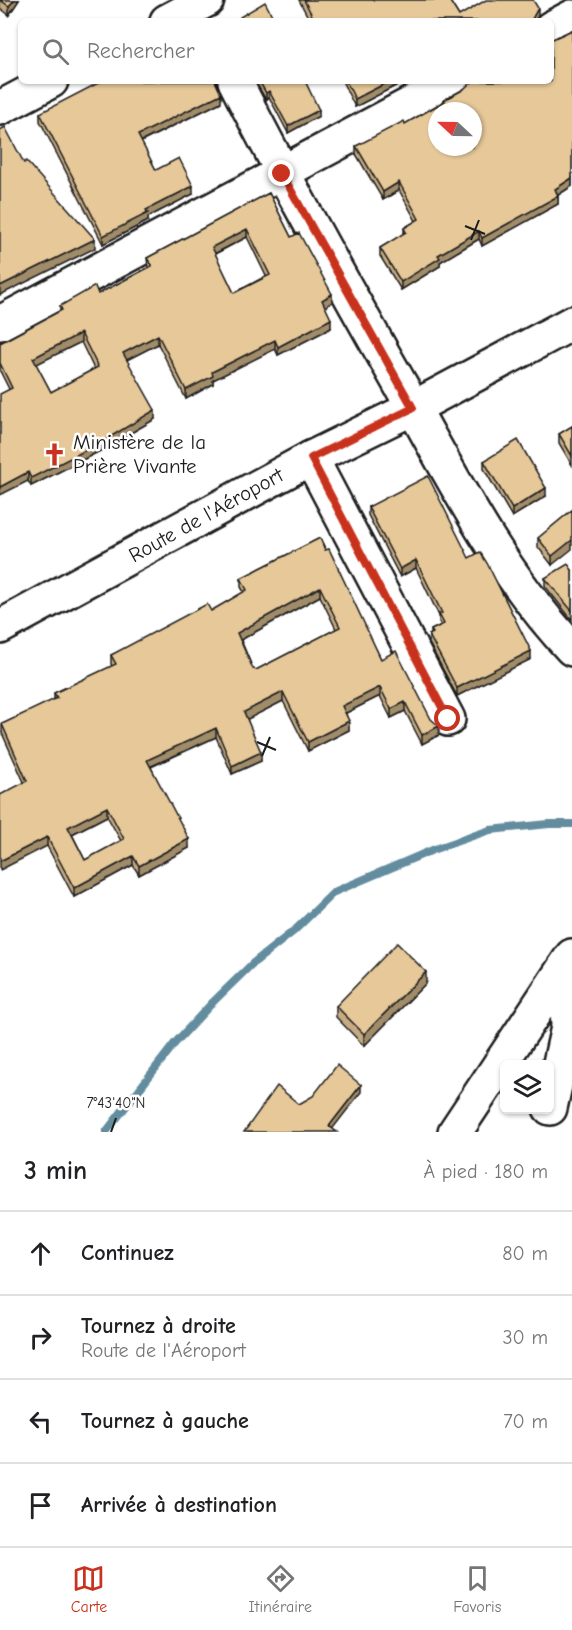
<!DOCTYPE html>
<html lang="fr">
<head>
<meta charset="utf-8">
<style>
  :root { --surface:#fff; --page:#f2f2f2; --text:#202124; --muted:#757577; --line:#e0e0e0; --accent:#c8321e }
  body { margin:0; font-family:"Comic Neue",sans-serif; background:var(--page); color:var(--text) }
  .controls { position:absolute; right:18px; bottom:18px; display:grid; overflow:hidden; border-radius:9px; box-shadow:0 2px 4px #0004 }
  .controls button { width:54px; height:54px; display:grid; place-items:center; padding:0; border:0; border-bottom:2px solid var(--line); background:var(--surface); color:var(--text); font:30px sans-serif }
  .compass { position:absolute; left:428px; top:102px; width:54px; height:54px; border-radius:50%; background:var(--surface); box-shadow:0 2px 4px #0004; rotate:292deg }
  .stop { position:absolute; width:18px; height:18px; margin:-14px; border:4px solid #c8321e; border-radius:50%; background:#fff }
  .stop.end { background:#c8321e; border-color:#fff; box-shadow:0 2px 6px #0008 }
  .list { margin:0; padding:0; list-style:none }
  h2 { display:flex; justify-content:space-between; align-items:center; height:78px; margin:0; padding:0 24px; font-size:26px }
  h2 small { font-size:20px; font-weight:400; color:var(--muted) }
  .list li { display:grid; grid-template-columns:39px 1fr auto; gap:18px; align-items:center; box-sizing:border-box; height:84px; padding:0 24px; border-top:2px solid var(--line) }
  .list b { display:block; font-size:22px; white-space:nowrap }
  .list p { margin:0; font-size:20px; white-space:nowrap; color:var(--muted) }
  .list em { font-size:20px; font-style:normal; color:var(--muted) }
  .icon { flex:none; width:33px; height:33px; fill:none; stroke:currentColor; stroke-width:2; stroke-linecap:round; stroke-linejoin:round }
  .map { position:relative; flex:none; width:572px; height:1132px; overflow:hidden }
  .search { position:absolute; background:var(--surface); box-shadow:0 2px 4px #0004; left:18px; right:18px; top:18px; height:66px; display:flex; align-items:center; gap:15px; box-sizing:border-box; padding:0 21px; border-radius:9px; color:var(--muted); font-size:22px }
  .sheet { height:414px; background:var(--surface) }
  nav { display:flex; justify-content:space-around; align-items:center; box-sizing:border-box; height:84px; border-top:2px solid var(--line); background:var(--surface); font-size:16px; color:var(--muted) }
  nav a { display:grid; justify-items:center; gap:3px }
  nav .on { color:var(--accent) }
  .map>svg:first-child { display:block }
</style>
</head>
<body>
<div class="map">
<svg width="572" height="1132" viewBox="0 0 572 1132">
  <rect width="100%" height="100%" fill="#fff"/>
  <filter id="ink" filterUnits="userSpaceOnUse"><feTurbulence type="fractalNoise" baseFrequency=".0167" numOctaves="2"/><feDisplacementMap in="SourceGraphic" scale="12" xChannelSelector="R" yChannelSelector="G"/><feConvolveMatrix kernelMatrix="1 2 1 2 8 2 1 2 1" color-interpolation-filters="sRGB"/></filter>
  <g filter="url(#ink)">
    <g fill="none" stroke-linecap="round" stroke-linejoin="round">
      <!-- stream -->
      <polyline stroke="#638d9e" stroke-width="8" points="106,1132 175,1043 213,1002 252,964 295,930 334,892 435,849 490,830 549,824 572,824"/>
      <defs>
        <g id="minor">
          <polyline points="167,21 207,0"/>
          <polyline points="551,28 572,17"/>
          <path d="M235 81C288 186 346 289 404 391 454 481 501 574 572 649"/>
          <polyline points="0,108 51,81"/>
          <polyline points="0,323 454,81"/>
          <polyline points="311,458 448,719"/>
          <polyline points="550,1108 568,1027 567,1004 572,977"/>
          <polyline points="455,1132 572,956"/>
        </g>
        <polyline id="major" points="0,627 311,458 413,408 572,323"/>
      </defs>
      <!-- minor casing -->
      <use href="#minor" stroke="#1c1c1c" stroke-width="38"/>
      <!-- major casing -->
      <use href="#major" stroke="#1c1c1c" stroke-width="38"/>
      <!-- minor -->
      <use href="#minor" stroke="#fff" stroke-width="33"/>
      <!-- major -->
      <use href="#major" stroke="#fff" stroke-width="33"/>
    </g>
    <!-- wall -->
    <g fill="#c6ac84" stroke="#1c1c1c" stroke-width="1.5" fill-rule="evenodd">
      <polygon points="0,0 19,0 9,15 0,8"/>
      <polygon points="299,0 449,0 459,16 538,16 535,21 310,21"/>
      <polygon points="572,30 572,186 558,195 558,204 482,246 479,239 440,262 440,266 401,290 380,256 380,248 404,234 404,228 416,221 399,190 383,200 356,154 356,146 405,124 444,101 444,100 553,39"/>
      <polygon points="255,81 305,81 319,116 288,133 269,97 266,100"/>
      <polygon points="342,81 405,81 355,107"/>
      <polygon points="221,102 141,142 156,170 193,194 148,217 148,221 103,244 40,121 40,113"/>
      <path d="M269 193 291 237 332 302 325 307 331 328 278 355 275 349 213 380V384L186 399 158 344 126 360 155 419 100 451 31 486 28 481 9 389 0 371V343L60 311V306L98 294 148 268 147 258ZM247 237 266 276 234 293 215 254ZM81 342 94 369 51 392 36 364Z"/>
      <polygon points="572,426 572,465 559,443 559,434"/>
      <polygon points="484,461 546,496 512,517 484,469"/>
      <polygon points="368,507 469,558 531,659 457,696 429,643 429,635 431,634 431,630 441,625 439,622 439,616 416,568 400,577 368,515"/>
      <polygon points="572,510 552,565 538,547 538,538"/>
      <path d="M320 538 381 659 439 735 422 744 405 711 391 718 380 696 346 713 349 730 308 751 283 701 247 719 261 761 232 774 216 737 151 767 189 848 139 875 133 865 74 897 47 846 24 782 2 733V724L54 700V693L112 666 111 664V655L211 611 244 592 241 587V578ZM320 596 336 629 256 670 253 669 241 640ZM107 816 121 841 85 860 72 834Z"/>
      <polygon points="572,570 572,620 545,586 545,578"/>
      <polygon points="426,983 364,1046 336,1017 336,1006"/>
    </g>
    <!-- shaded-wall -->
    <g fill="#a18c6b" stroke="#1c1c1c" stroke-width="1.5">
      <polygon points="14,0 19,0 9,15 9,6"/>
      <polygon points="538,8 538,16 535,21 532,21 532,19"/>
      <polygon points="390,81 405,81 355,107 355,99"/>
      <polygon points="269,91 269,97 266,100 266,93"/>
      <polygon points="221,94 221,102 138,143 138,135"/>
      <polygon points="319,110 319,116 288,133 288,126"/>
      <polygon points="572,178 572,186 555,197 555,189"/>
      <polygon points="399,182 399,190 383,200 383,192"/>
      <polygon points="193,186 193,194 148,217 148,221 103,244 103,236 146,210"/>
      <polygon points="558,196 558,204 482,246 482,238"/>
      <polygon points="247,229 247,237 212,255 212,247"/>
      <polygon points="479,231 479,239 440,262 440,266 401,290 401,282 438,255"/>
      <polygon points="95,239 95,248 0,295 0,286"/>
      <polygon points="332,294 332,302 322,309 322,300"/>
      <polygon points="331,319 331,328 278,355 278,347"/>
      <polygon points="81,333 81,342 33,366 33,358"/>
      <polygon points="158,335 158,344 123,362 123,353"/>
      <polygon points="275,340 275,349 213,380 213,384 186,399 186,390 212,372"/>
      <polygon points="155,410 155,419 100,451 31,486 31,478"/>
      <polygon points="28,472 28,481 0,495 0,487"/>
      <polygon points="546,488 546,496 512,517 512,509"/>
      <polygon points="572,540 572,549 552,565 552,556"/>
      <polygon points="416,560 416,568 400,577 400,569"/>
      <polygon points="320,587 320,596 237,642 237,633"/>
      <polygon points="531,651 531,659 457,696 457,688"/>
      <polygon points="380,687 380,696 342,715 342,706"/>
      <polygon points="283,692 283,701 244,721 244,712"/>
      <polygon points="405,702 405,711 391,718 391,709"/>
      <polygon points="349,721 349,730 308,751 308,742"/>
      <polygon points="439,726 439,735 422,744 422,735"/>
      <polygon points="216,728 216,737 147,768 147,760"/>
      <polygon points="261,752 261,761 232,774 232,766"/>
      <polygon points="107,807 107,816 68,836 68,827"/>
      <polygon points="47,837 47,846 0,870 0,861"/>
      <polygon points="189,839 189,848 139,875 139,866"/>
      <polygon points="133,856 133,865 74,897 74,888"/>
      <polygon points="426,972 426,983 364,1046 364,1034"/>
      <polygon points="361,1085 361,1092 330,1132 329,1126"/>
    </g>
    <!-- building -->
    <g fill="#e6c899" stroke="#1c1c1c" stroke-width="1.5" fill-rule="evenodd">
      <polygon points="0,0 14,0 9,6"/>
      <polygon points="304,0 449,0 459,16 486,0 533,0 538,8 532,19 533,21 315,21"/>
      <polygon points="265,2 275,21 242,21 240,17"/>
      <path d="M572 30V178L555 189 558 196 482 238 479 231 438 255 440 258 401 282 380 248 406 232 404 228 419 219 399 182 383 192 356 146 404 121 405 124 445 101 444 100 463 90 469 84 474 81H551V38L553 39ZM437 111H473V147H437Z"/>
      <polygon points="102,81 215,81 221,94 138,135 156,170 179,158 193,186 146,210 148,213 103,236 40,113"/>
      <polygon points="259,81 305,81 319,110 288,126 269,91 266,93"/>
      <polygon points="346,81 390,81 355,99"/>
      <polygon points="5,127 24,163 26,161 95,239 0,286 0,130"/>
      <path d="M269 193 291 237 299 233 332 294 322 300 331 319 278 347 275 340 212 372 213 376 186 390 158 335 123 353 155 410 100 443 31 478 28 472 0 487V394L12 388 0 363V343L62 310 60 306 95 286 98 294 152 266 147 258ZM247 229 270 275 234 293 212 247ZM81 333 98 367 51 392 33 358Z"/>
      <polygon points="572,426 572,456 559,434"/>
      <polygon points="518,440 546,488 512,509 484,461"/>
      <polygon points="428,476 469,558 480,552 487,563 531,651 457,688 429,635 433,633 431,630 444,624 439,614 442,613 416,560 400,569 368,507"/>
      <polygon points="572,510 572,540 552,556 538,538"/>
      <path d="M320 538 325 550 329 549 381 659 396 651 431 719 439 726 422 735 405 702 391 709 380 687 342 706 349 721 308 742 283 692 244 712 261 752 232 766 216 728 147 760 189 839 139 866 133 856 74 888 47 837 0 861V795L27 781 2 724 57 698 54 693 116 664 111 655 207 604 211 611 247 590 241 578ZM320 587 340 627 256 670 253 669 237 633ZM107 807 124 839 85 860 68 827Z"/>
      <polygon points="568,564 572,570 572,611 545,578"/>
      <polygon points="397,943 426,972 364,1034 336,1006"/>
      <polygon points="337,1065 361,1085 329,1126 337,1132 244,1132 277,1086 299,1104 313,1096"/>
    </g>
  </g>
  <g fill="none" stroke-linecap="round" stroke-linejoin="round" filter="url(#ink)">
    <!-- route -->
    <polyline stroke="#c8321e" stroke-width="8" points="282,174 413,408 311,458 448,719"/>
  </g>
  <!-- ticks -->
  <path fill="none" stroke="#1c1c1c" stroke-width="2" d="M465 226 485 234M471 240 479 220M257 742 276 750M262 756 270 737M111 1132 116 1118"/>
  <!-- icons -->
  <defs>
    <symbol id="church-bare" viewBox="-9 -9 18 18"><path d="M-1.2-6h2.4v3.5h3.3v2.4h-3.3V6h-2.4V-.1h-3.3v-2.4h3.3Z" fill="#c8321e" stroke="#fff" stroke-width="2.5" paint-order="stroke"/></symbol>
  </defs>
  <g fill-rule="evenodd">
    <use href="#church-bare" x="38" y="438" width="33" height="33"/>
  </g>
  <g text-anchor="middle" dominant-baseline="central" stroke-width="5" stroke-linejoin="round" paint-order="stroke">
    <!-- poi labels -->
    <g font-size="21" fill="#1c1c1c" stroke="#fff" text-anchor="start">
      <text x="73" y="442">Ministère de la<tspan x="73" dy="24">Prière Vivante</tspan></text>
    </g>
    <!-- street labels -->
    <g font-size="21" fill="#1c1c1c" stroke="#fff">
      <text transform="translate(206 515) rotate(-29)">Route de l'Aéroport</text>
    </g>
  </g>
  <g font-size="15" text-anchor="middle" fill="#1c1c1c" stroke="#fff" stroke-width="5" stroke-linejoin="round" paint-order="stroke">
    <text x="116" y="1108">7°43'40"N</text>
  </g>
</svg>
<div class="controls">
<button><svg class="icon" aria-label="layers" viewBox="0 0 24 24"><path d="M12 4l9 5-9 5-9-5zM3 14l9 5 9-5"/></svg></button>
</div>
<svg class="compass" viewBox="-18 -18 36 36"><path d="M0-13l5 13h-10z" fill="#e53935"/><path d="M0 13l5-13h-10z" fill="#757577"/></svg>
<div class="stop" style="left:448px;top:719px"></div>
<div class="stop end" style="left:282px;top:174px"></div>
<div class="search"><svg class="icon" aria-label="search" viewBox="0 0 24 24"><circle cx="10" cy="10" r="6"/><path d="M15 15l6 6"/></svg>Rechercher</div>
</div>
<section class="sheet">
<h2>3 min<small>À pied · 180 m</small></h2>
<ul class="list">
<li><svg class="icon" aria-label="ahead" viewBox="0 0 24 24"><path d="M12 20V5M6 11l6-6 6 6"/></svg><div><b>Continuez</b></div><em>80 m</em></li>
<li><svg class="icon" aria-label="right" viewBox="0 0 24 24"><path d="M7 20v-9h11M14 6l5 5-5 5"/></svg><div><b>Tournez à droite</b><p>Route de l'Aéroport</p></div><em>30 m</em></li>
<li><svg class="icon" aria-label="left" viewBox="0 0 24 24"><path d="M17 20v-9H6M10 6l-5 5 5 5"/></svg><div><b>Tournez à gauche</b></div><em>70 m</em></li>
<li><svg class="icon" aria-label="arrive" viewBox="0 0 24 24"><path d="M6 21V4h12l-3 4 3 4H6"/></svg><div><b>Arrivée à destination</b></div></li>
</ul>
</section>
<nav>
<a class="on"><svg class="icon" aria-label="map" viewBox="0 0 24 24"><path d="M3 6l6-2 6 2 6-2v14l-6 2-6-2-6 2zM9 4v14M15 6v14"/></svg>Carte</a>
<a><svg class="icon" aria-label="directions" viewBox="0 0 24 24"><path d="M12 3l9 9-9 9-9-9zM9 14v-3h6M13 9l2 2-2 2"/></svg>Itinéraire</a>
<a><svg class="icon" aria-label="saved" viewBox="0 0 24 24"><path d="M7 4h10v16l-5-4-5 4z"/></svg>Favoris</a>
</nav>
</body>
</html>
